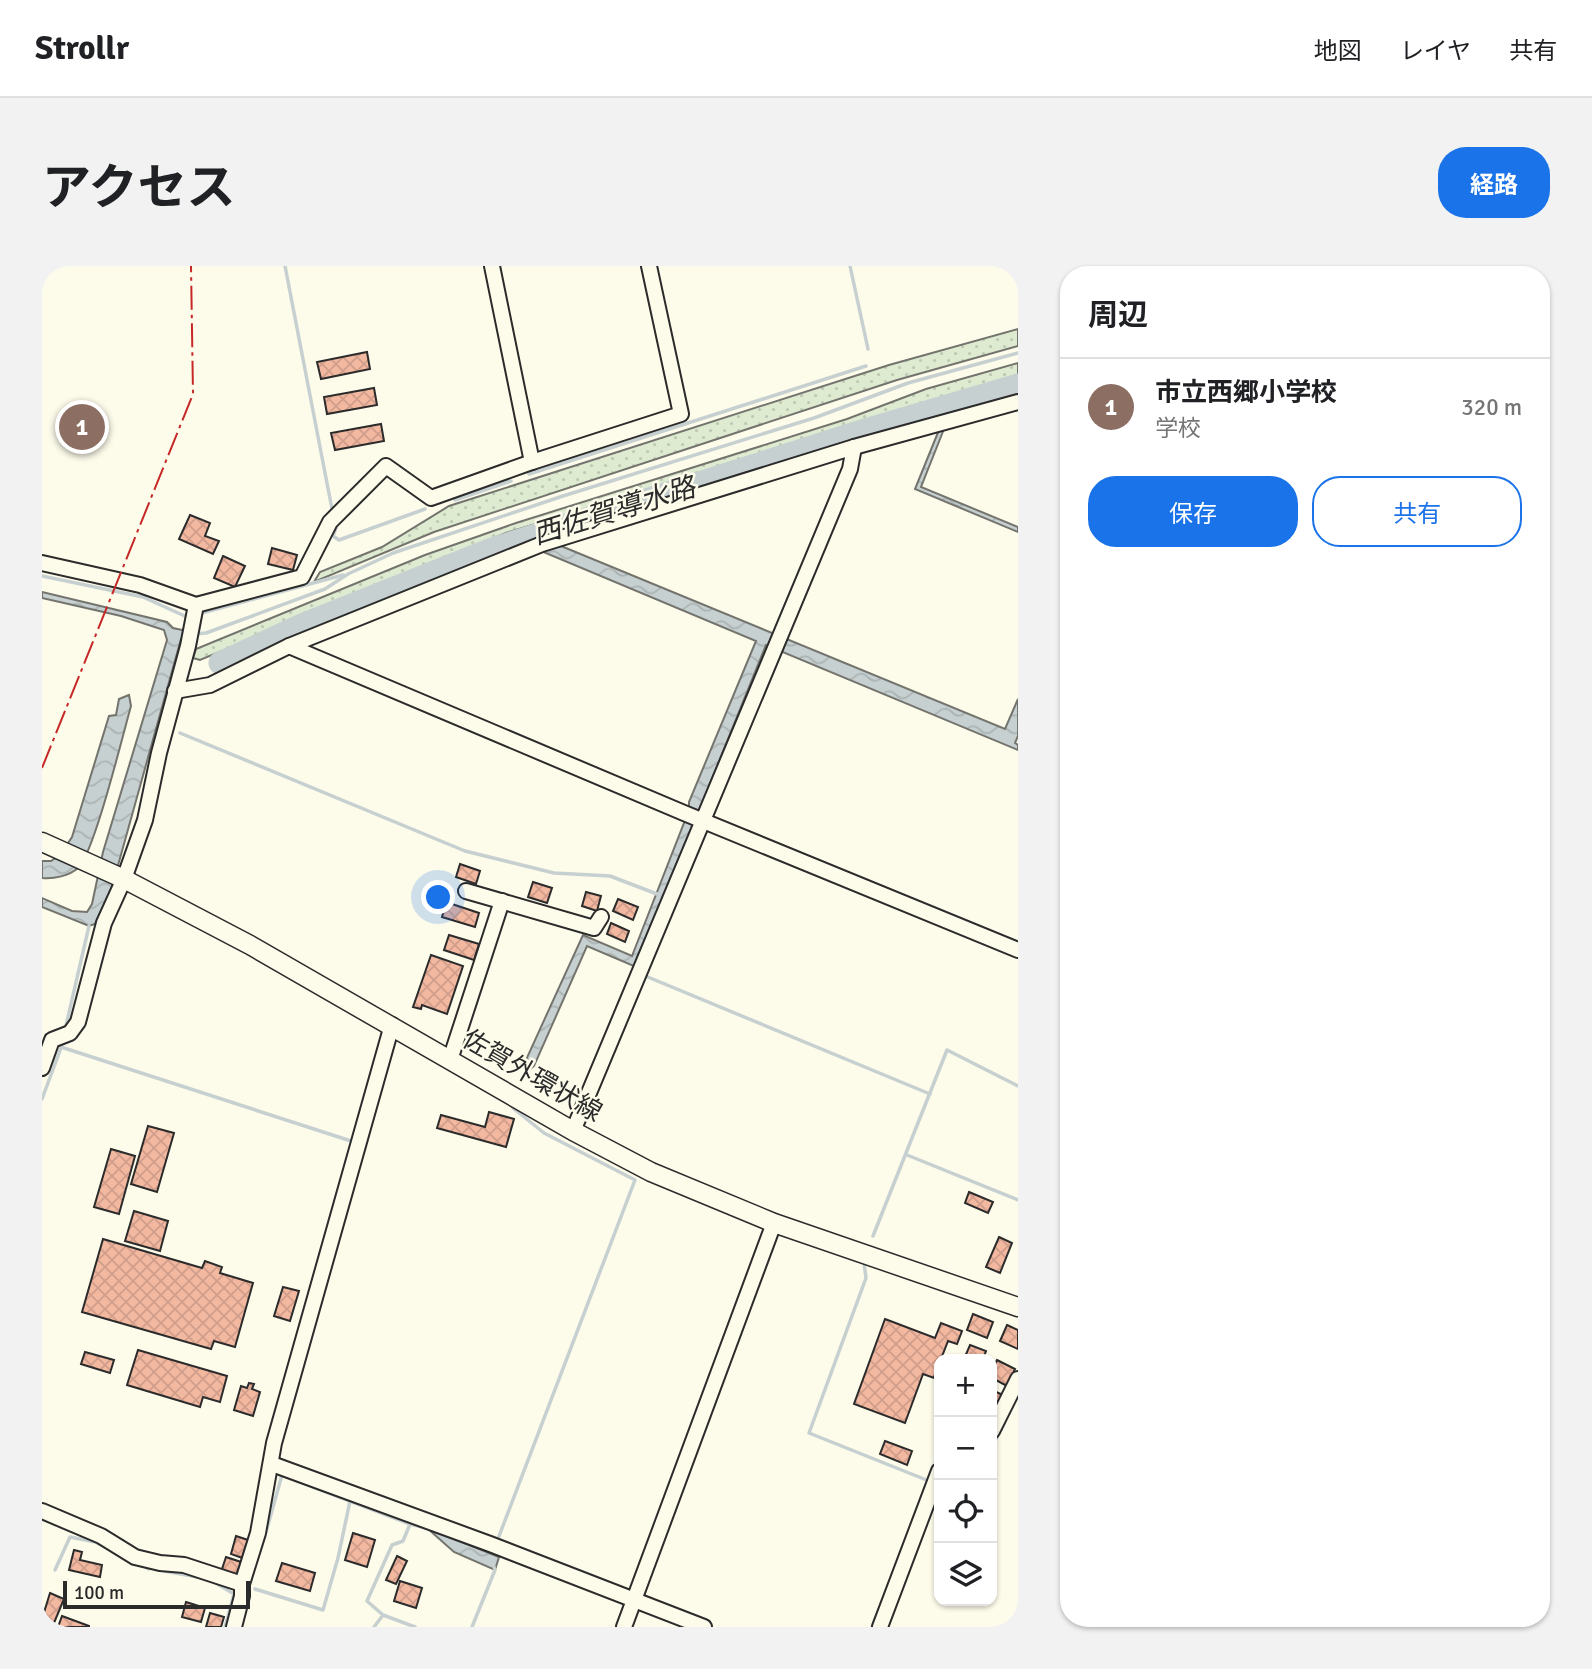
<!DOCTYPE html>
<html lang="ja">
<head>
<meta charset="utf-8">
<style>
  :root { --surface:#fff; --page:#f2f2f2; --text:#202124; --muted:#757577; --line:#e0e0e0; --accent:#1a73e8 }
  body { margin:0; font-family:Signika,"Noto Sans JP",sans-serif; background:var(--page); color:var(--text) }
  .controls { position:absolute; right:21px; bottom:21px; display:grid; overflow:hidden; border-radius:14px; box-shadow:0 2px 5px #0004 }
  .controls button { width:63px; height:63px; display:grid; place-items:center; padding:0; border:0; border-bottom:2px solid var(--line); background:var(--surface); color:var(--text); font:35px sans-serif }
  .scale { position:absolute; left:21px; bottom:18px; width:187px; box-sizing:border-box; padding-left:7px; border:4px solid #2b2b2b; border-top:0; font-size:19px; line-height:24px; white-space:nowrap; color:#2b2b2b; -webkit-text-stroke:5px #fdfbea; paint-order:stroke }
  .you { position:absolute; left:397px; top:632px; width:24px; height:24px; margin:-18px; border:5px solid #fff; border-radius:50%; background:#1a73e8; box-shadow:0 0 0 10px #1a73e833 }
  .badge { display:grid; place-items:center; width:46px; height:46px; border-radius:50%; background:var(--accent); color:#fff; font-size:23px; font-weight:700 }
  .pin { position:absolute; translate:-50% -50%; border:4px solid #fff; box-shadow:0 2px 7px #0006 }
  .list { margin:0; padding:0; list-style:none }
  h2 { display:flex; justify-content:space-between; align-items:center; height:91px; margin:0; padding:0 28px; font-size:30px }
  h2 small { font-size:23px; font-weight:400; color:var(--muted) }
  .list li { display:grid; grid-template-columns:46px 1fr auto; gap:21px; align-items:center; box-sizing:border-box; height:98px; padding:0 28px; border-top:2px solid var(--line) }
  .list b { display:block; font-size:26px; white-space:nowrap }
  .list p { margin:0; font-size:23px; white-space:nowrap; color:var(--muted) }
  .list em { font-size:23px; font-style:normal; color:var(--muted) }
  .actions { display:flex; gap:14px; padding:21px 28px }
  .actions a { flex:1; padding:16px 0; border:2px solid var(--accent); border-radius:28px; text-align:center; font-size:24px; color:var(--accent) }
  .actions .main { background:var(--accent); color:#fff }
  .icon { flex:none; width:38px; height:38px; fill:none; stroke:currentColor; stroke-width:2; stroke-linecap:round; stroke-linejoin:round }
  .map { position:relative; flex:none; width:976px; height:1361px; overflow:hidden; border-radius:28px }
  header { display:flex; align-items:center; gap:42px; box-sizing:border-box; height:98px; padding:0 35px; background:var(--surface); border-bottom:2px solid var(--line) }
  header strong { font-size:33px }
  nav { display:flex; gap:38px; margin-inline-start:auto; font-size:24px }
  .intro { display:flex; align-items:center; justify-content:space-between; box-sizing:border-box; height:168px; padding:0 42px }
  h1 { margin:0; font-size:49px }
  .button { padding:18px 32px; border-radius:28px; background:var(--accent); color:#fff; font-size:24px; font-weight:700 }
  main { display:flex; gap:42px; padding:0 42px }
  aside { flex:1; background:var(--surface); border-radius:28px; box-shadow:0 2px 5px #0004 }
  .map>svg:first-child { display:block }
</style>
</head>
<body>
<header>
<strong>Strollr</strong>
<nav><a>地図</a><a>レイヤ</a><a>共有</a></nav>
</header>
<div class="intro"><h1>アクセス</h1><a class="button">経路</a></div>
<main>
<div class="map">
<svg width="976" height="1361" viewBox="0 0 976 1361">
  <defs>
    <pattern id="grass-dots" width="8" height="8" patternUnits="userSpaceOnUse" patternTransform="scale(1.75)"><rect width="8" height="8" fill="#deebd1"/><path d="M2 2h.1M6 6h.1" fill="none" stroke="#bfcab4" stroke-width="1.8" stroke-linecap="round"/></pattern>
    <pattern id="water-waves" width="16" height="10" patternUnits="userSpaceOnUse" patternTransform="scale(1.75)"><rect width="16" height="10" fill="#c7d0d0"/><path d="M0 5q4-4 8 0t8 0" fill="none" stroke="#abb3b3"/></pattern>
    <pattern id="building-cross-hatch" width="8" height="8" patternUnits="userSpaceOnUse" patternTransform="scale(1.75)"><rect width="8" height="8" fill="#f2b8a0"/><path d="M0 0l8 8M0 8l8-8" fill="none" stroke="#d09e8a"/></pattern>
  </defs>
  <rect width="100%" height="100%" fill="#fdfbea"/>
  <!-- grass -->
  <g fill="url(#grass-dots)" stroke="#74746e" stroke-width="2">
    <polygon points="976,63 976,80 855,114 392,266 272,316 278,306 340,281 407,240 847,99"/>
    <polygon points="976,97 976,111 464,267 158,394 151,392 154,383 383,289 474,257 805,153 884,123"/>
  </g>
  <!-- water -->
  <g fill="url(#water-waves)" stroke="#74746e" stroke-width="2">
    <polygon points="902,163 879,221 976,261 976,266 873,223 897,164"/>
    <polygon points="519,280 963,463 976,433 976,470 973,477 976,479 976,484 724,379 594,701 545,680 492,800 485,806 483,796 541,669 590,690 647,544 647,536 714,375 499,285"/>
    <polygon points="0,326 125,356 131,362 145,365 143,373 139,373 70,621 53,658 47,660 0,641 0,632 30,645 45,646 50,638 61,586 125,374 122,364 79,350 0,332"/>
    <path d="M87 429 89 440C81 468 52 588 36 602 27 610 12 613 0 612V595H9L18 589 30 571 67 450 74 449 77 433Z"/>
    <polygon points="385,1262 457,1291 453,1304 412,1286"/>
  </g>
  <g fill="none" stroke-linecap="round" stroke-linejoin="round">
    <!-- stream -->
    <g stroke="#c7d0d0" stroke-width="3.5">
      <polyline points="243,0 290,243"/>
      <polyline points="808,0 826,83"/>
      <polyline points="487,208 824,100"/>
      <polyline points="413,234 469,215"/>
      <polyline points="294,262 291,270 297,274 383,243"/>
      <polyline points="0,310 101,331 145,351 149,350"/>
      <polyline points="156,348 301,309"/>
      <polyline points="152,368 164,367 283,323 306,308 351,287 521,230 772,152 866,117 976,87"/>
      <polyline points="138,467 423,585 512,607 568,610 615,628"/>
      <polyline points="601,709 888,828"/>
      <polyline points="23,764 47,660"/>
      <polyline points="19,781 309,875"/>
      <polyline points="0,833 19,782"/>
      <polyline points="865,889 976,934"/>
      <polyline points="831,970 905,784 976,820"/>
      <polyline points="822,997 824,1012 767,1167 887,1215"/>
      <polyline points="950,1176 952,1177 976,1129"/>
      <polyline points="892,1202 897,1188"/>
      <polyline points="224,1266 240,1209 368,1258 384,1262"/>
      <polyline points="454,1278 593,914 502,867 471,842"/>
      <polyline points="99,1299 107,1303"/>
      <polyline points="13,1304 28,1271 53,1276 71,1285"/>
      <polyline points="122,1305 161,1312"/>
      <polyline points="172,1316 192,1328 183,1361"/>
      <polyline points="213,1323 281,1344 296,1292 308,1235"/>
      <polyline points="341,1349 325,1335 350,1279 361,1275 368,1258"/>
      <polyline points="332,1361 341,1349 373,1361"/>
      <polyline points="430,1361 453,1304 452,1301"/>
      <polyline points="830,1361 841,1334"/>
    </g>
    <!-- river -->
    <polyline stroke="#c7d0d0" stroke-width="23" points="178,397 260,359 450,283 823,164 976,119"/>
  </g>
  <!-- building -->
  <g fill="url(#building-cross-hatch)" stroke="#2b2b2b" stroke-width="2">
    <polygon points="325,86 328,103 279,113 275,96"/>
    <polygon points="332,122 335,139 285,148 282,131"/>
    <polygon points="339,158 342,175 293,184 289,167"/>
    <polygon points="148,249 168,257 163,270 177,275 171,288 137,273"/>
    <polygon points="230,282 255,289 251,304 226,298"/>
    <polygon points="181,290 203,300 193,321 172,312"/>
    <polygon points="418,598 438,605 434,618 414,611"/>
    <polygon points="491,616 510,622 505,637 486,631"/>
    <polygon points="544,626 559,630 555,645 540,640"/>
    <polygon points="576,633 596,641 591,654 571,645"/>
    <polygon points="404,636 437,647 433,661 400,651"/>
    <polygon points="569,657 587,665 583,676 565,668"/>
    <polygon points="407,669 437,678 432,694 402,684"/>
    <polygon points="389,689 421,700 405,748 380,739 379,743 371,741"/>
    <polygon points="447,846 472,853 464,881 395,862 399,849 443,861"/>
    <polygon points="106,860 132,867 115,926 89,918"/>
    <polygon points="69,883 93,890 77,948 52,941"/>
    <polygon points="927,926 951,936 946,947 923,937"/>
    <polygon points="92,945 126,955 118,985 83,975"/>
    <polygon points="957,971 970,977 958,1007 944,1001"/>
    <polygon points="61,973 160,1002 163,995 180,1001 178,1007 211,1017 193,1081 172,1075 169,1083 40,1046"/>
    <polygon points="241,1021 257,1025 248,1055 232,1050"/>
    <polygon points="931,1048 951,1056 945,1072 925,1064"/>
    <polygon points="843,1053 893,1072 899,1057 920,1065 915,1078 906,1075 899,1093 897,1093 892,1112 881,1108 863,1157 812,1138"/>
    <polygon points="965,1059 976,1064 976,1083 958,1075"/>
    <polygon points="928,1079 944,1085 941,1093 922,1093"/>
    <polygon points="96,1084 185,1110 178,1136 161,1131 158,1141 85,1119"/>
    <polygon points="43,1086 72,1094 68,1107 39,1098"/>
    <polygon points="955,1094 973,1103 965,1120 950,1112 950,1105"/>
    <polygon points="207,1117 212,1118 210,1123 218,1126 211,1150 192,1144 199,1120 205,1122"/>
    <polygon points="952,1125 961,1129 950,1151 950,1130"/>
    <polygon points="843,1175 870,1185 865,1199 838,1188"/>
    <polygon points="311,1267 333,1274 325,1301 303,1294"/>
    <polygon points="194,1270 206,1274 200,1292 189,1288"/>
    <polygon points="32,1284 40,1286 38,1294 60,1299 58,1311 27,1304"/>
    <polygon points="355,1290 365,1295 354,1318 344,1314"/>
    <polygon points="184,1291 199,1296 194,1310 179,1306"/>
    <polygon points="240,1297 273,1307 268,1325 234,1315"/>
    <polygon points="358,1315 380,1322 374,1342 352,1335"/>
    <polygon points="8,1327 22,1333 12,1357 0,1353"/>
    <polygon points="144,1336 163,1342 159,1356 140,1351"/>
    <polygon points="168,1347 182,1351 179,1361 164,1361"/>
    <polygon points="20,1350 47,1360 47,1361 16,1361"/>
  </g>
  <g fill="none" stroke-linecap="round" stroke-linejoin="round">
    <defs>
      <g id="minor">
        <polyline points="450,0 490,196"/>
        <polyline points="0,297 98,319 154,339 260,311 288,256 344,200 389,232 490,196 639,148 607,0"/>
        <polyline points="247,380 642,547 976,684"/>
        <polyline points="133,425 168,419 247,380 500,278 812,181 976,136"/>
        <polyline points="424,625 552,662 559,651"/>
        <polyline points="408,794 460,635"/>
        <polyline points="0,802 10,774 28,767 36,756 62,657 82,613 103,554 117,487 146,380 154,339"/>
        <polyline points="531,865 808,203 812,181"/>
        <polyline points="950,1165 976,1113"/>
        <polyline points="230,1198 448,1278 662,1361"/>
        <polyline points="0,1245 59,1270 93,1291 118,1297 142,1299 200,1318"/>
        <polyline points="192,1361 200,1330 200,1318 216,1267 232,1177 350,759"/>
        <polyline points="582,1361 732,957"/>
        <polyline points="838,1361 897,1205"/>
      </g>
      <polyline id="major" points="0,576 82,613 208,679 531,865 609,906 732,957 976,1041"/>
    </defs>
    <!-- minor casing -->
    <use href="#minor" stroke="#2b2b2b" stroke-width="18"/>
    <!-- major casing -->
    <use href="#major" stroke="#2b2b2b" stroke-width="21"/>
    <!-- minor -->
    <use href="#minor" stroke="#fdfbea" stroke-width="14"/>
    <!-- major -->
    <use href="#major" stroke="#fdfbea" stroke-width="18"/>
    <!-- power -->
    <polyline stroke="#c62828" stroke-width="2" stroke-dasharray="24 5 3.5 5" stroke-linecap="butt" points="0,502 151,128 149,0"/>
  </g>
  <g text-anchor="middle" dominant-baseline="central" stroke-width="5" stroke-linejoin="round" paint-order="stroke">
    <!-- street labels -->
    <g font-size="26" fill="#2b2b2b" stroke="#fdfbea">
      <text transform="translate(490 810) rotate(30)">佐賀外環状線</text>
    </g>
    <!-- water labels -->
    <g font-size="28" font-style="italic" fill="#2b2b2b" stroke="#fdfbea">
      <text transform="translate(572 245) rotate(-17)">西佐賀導水路</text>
    </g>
  </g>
</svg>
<div class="controls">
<button>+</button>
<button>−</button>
<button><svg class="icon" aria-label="locate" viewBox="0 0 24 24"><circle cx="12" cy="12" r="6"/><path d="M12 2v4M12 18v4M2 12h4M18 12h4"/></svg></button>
<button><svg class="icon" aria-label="layers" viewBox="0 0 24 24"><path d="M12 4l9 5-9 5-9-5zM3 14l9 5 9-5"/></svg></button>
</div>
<div class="scale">100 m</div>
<div class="you"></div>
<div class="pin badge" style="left:40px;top:161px;background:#8d6e63">1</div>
</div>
<aside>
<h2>周辺<small></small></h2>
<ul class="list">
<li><span class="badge" style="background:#8d6e63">1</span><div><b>市立西郷小学校</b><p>学校</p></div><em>320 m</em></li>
</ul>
<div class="actions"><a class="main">保存</a><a>共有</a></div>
</aside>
</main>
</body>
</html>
